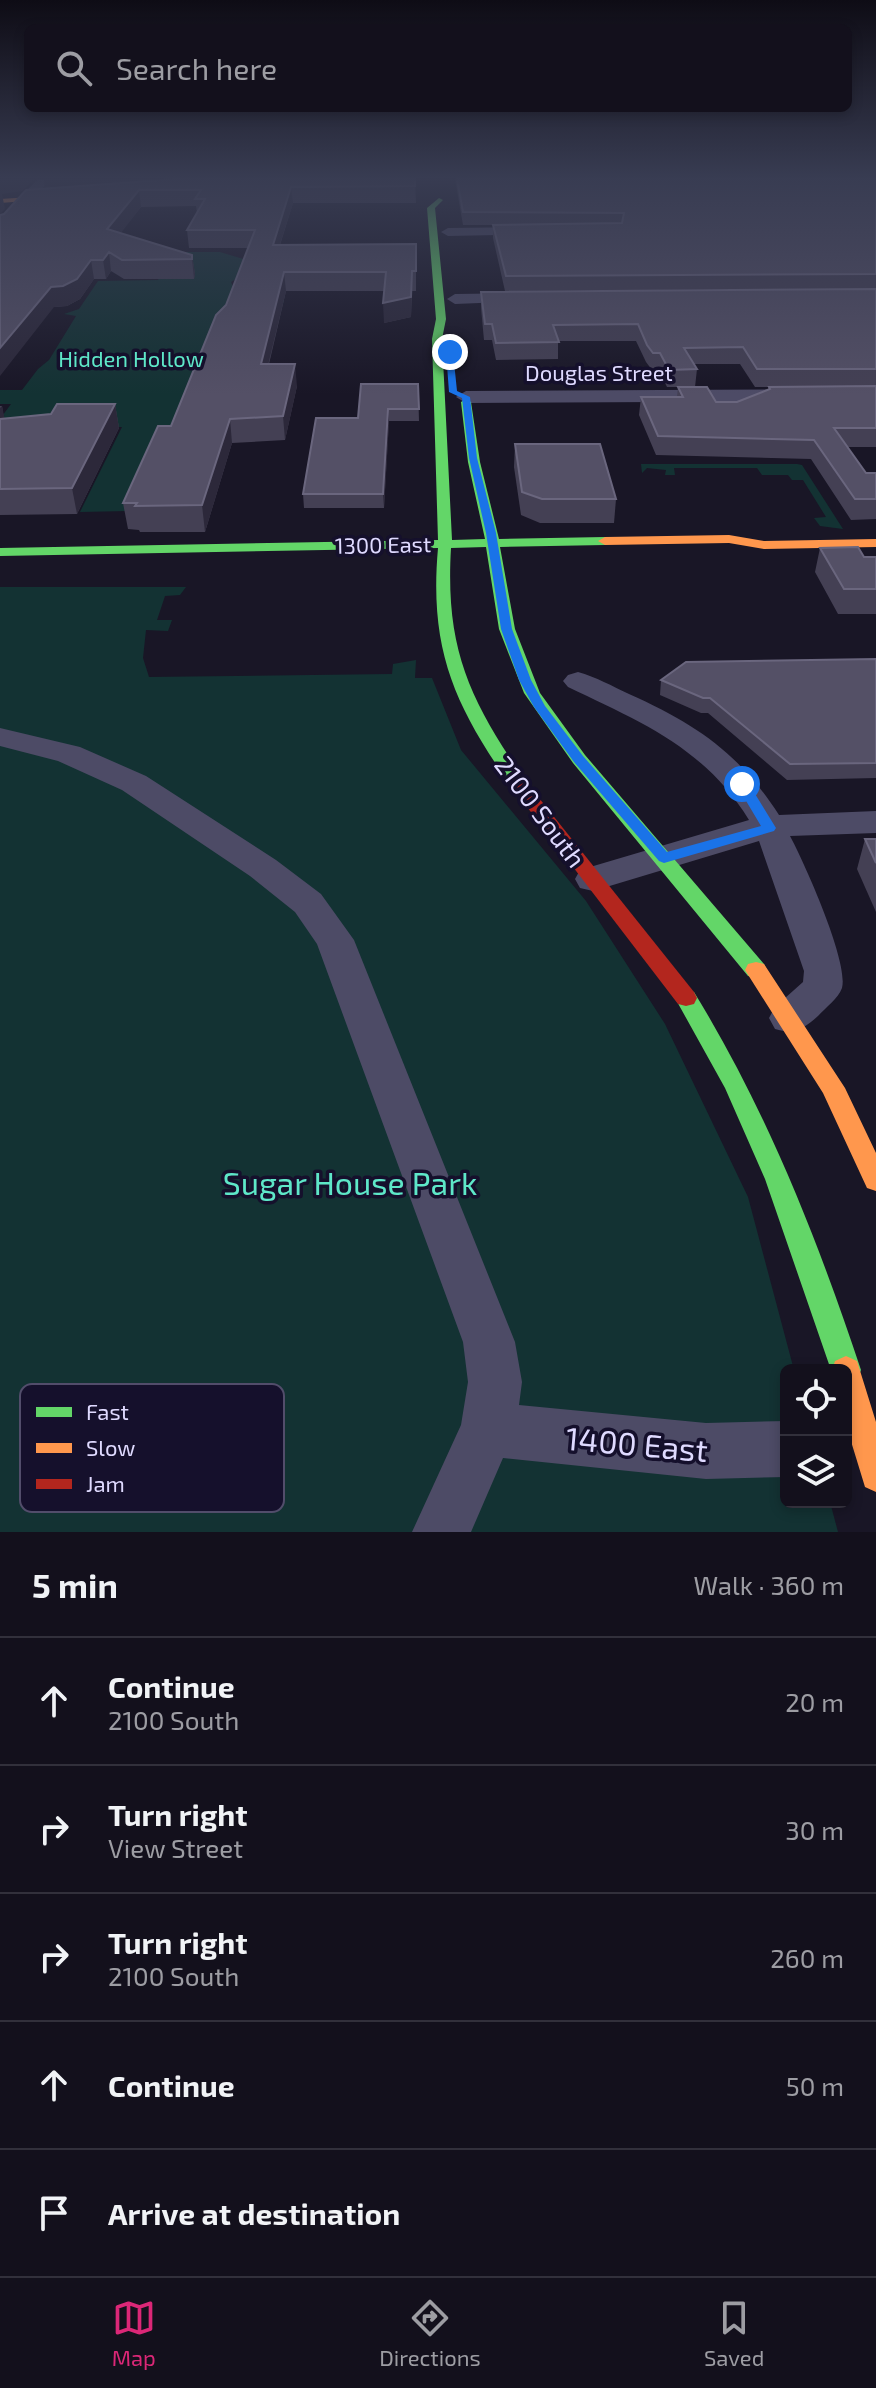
<!DOCTYPE html>
<html lang="en">
<head>
<meta charset="utf-8">
<style>
  :root { --surface:#13101c; --page:#201e29; --text:#f1f3f6; --muted:#9d9da3; --line:#32303b; --accent:#db2777 }
  body { margin:0; font-family:"Exo 2",sans-serif; background:var(--page); color:var(--text) }
  .controls { position:absolute; right:24px; bottom:24px; display:grid; overflow:hidden; border-radius:12px; box-shadow:0 4px 12px #0003 }
  .controls button { width:72px; height:72px; display:grid; place-items:center; padding:0; border:0; border-bottom:2px solid var(--line); background:var(--surface); color:var(--text); font:40px sans-serif }
  .stop { position:absolute; width:24px; height:24px; margin:-18px; border:6px solid #1a73e8; border-radius:50%; background:#fff }
  .stop.end { background:#1a73e8; border-color:#fff; box-shadow:0 2px 8px #0008 }
  .list { margin:0; padding:0; list-style:none }
  h2 { display:flex; justify-content:space-between; align-items:center; height:104px; margin:0; padding:0 32px; font-size:34px }
  h2 small { font-size:26px; font-weight:400; color:var(--muted) }
  .list li { display:grid; grid-template-columns:52px 1fr auto; gap:24px; align-items:center; box-sizing:border-box; height:128px; padding:0 32px; border-top:2px solid var(--line) }
  .list b { display:block; font-size:30px; white-space:nowrap }
  .list p { margin:0; font-size:26px; white-space:nowrap; color:var(--muted) }
  .list em { font-size:26px; font-style:normal; color:var(--muted) }
  .icon { flex:none; width:44px; height:44px; fill:none; stroke:currentColor; stroke-width:2; stroke-linecap:round; stroke-linejoin:round }
  .map { position:relative; flex:none; width:876px; height:1532px; overflow:hidden }
  .search { position:absolute; background:var(--surface); box-shadow:0 4px 12px #0003; left:24px; right:24px; top:24px; height:88px; display:flex; align-items:center; gap:20px; box-sizing:border-box; padding:0 28px; border-radius:12px; color:var(--muted); font-size:30px }
  .sheet { height:744px; background:var(--surface) }
  nav { display:flex; justify-content:space-around; align-items:center; box-sizing:border-box; height:112px; border-top:2px solid var(--line); background:var(--surface); font-size:22px; color:var(--muted) }
  nav a { display:grid; justify-items:center; gap:4px }
  nav .on { color:var(--accent) }
  .map>svg:first-child { display:block }
</style>
</head>
<body>
<div class="map">
<svg width="876" height="1532" viewBox="0 0 876 1532">
  <rect width="100%" height="100%" fill="#191626"/>
  <!-- green -->
  <g fill="#133233">
    <polygon points="183,252 220,252 260,264 231,282 235,291 285,294 283,304 128,511 80,512 122,427 0,428 0,419 11,404 0,404 0,390 22,390 38,369 49,360 76,316 64,314 79,309 98,281 158,280 168,261"/>
    <polygon points="797,464 802,465 843,529 820,526 814,518 826,517 803,480 792,480 788,475 762,475 757,468 674,468 675,475 665,475 666,470 647,468 642,473 641,464"/>
    <polygon points="0,587 186,587 180,595 165,596 157,620 172,620 168,631 146,630 143,658 149,677 392,674 393,664 416,660 415,678 432,678 461,750 586,901 665,1024 748,1197 794,1370 786,1370 786,1502 830,1502 838,1532 0,1532"/>
  </g>
  <g fill="none" stroke-linecap="round" stroke-linejoin="round">
    <!-- street -->
    <g fill="#4d4b66" fill-rule="evenodd">
      <polygon points="38,179 51,179 5,229 0,230 0,218"/>
      <polygon points="536,227 541,228 541,234 448,236 441,232 448,228"/>
      <polygon points="525,293 531,295 531,301 455,304 447,299 455,294"/>
      <polygon points="876,389 876,401 466,403 456,397 466,391"/>
      <path d="M578 672C596 677 612 686 629 694 696 724 739 753 779 815L876 811V833L790 836C804 862 849 962 842 988 838 999 826 1007 818 1016 803 1029 795 1035 775 1029L769 1018 775 1007 803 982 804 971 759 841 593 891 580 888 575 879 580 870 749 820C705 748 641 722 568 687L563 681 568 675Z"/>
      <polygon points="0,728 80,747 146,776 276,860 321,894 354,940 515,1342 522,1382 519,1405 706,1423 786,1421 786,1477 706,1479 503,1458 471,1532 412,1532 461,1425 468,1382 463,1342 317,944 295,912 250,876 122,790 58,761 0,746"/>
    </g>
    <!-- fast -->
    <g fill="#63d668" fill-rule="evenodd">
      <path d="M439 198 443 200 435 208 446 319 442 339 452 540 485 539 468 462 461 402 466 399 471 402 480 462 499 539 605 537 612 541 605 545 500 547 515 629 540 693 585 755 764 964 767 970 764 976 756 978 748 976 573 763 524 693 499 629 486 547 451 548C445 650 470 700 526 782L517 788 511 786C454 705 429 649 438 548L0 556V548L438 540 432 339 436 319 427 208Z"/>
      <path d="M686 990 694 992C767 1111 817 1238 861 1370L857 1380 846 1385V1370H831L765 1179 725 1088 675 998 678 992Z"/>
    </g>
    <!-- slow -->
    <g fill="#ff974d" fill-rule="evenodd">
      <polygon points="79,194 77,197 0,203 0,199"/>
      <polygon points="729,535 764,541 876,539 876,547 764,549 729,543 605,545 598,541 605,537"/>
      <polygon points="756,962 764,964 845,1088 876,1153 876,1191 867,1188 823,1093 745,970 748,964"/>
      <polygon points="846,1356 857,1361 876,1422 876,1492 865,1487 846,1425 846,1370 832,1370 835,1361"/>
    </g>
    <!-- jam -->
    <polygon fill="#b3261e" fill-rule="evenodd" points="517,776 523,778 694,992 697,998 694,1004 686,1006 678,1004 511,786 508,782"/>
  </g>
  <!-- wall -->
  <g fill="#444054">
    <polygon points="44,179 415,179 416,203 293,203 280,245 416,244 416,291 412,291 411,317 384,323 384,291 286,291 269,364 297,386 285,440 232,443 205,532 140,532 139,530 128,529 123,503 171,426 226,305 248,248 189,248 187,230 197,213 196,206 141,207 120,233 192,255 195,274 194,279 124,279 111,271 106,279 94,279 80,299 67,306 54,307 4,214 45,189"/>
    <polygon points="455,179 876,179 876,447 847,447 866,473 876,473 876,519 851,520 811,459 656,455 639,415 641,397 677,397 678,387 716,402 737,402 768,390 769,387 782,387 755,387 740,364 694,364 697,369 695,387 667,387 659,370 652,370 646,362 636,341 558,341 558,359 496,360 492,340 484,340 481,308 481,292 823,289 505,291 493,238 493,225 463,225"/>
    <polygon points="418,384 419,421 389,421 384,508 304,508 303,494 358,418"/>
    <polygon points="115,404 119,428 77,514 0,515 0,406 2,406 4,419 51,414"/>
    <polygon points="515,444 616,499 614,523 540,523 521,515 514,467"/>
    <polygon points="820,548 864,557 876,557 876,614 838,614 815,572"/>
    <polygon points="876,659 876,778 787,780 708,713 701,713 660,695 661,680"/>
    <polygon points="865,839 876,839 876,912 857,869"/>
  </g>
  <!-- shaded-wall -->
  <g fill="#2c283a">
    <polygon points="0,179 35,179 22,191 2,194 5,209 0,214"/>
    <polygon points="44,179 177,179 45,189"/>
    <polygon points="291,187 293,203 274,263 273,245"/>
    <polygon points="139,190 141,207 110,247 107,229"/>
    <polygon points="109,252 111,271 106,279 103,260"/>
    <polygon points="192,255 195,274 194,279 192,259"/>
    <polygon points="91,260 94,279 80,299 67,306 54,307 0,376 0,348 51,287"/>
    <polygon points="412,271 411,317 384,323 383,303"/>
    <polygon points="284,272 286,291 263,386 261,364"/>
    <polygon points="295,364 297,386 285,440 283,416"/>
    <polygon points="115,404 119,428 77,514 72,488"/>
    <polygon points="2,406 7,430 0,440 0,408"/>
    <polygon points="388,409 389,421 384,508 383,494"/>
    <polygon points="230,419 232,443 205,532 202,505"/>
  </g>
  <!-- building -->
  <g fill="#545066" stroke="#6a667e" stroke-width="2">
    <polygon points="176,179 415,179 415,186 291,187 273,245 416,244 416,271 412,271 411,297 383,303 386,272 284,272 261,364 295,364 283,416 230,419 202,505 135,506 137,503 123,503 158,426 171,426 216,315 226,305 255,230 187,230 205,199 195,199 201,190 139,190 107,229 192,255 192,259 122,260 109,252 103,260 91,260 77,279 63,286 51,287 0,348 0,215 4,214 26,190"/>
    <polygon points="457,179 876,179 876,274 506,276 493,225 622,223 624,213 463,212"/>
    <polygon points="876,289 876,369 757,369 743,347 684,348 697,369 669,370 660,353 653,353 647,345 638,324 553,325 559,342 496,343 492,324 485,324 481,292"/>
    <polygon points="361,384 418,384 419,409 388,409 383,494 303,494 316,418 358,418"/>
    <polygon points="876,386 876,428 834,428 866,473 876,473 876,499 855,499 814,440 658,436 641,397 683,397 678,387 707,387 716,402 737,402 770,389 769,387"/>
    <polygon points="57,404 115,404 72,488 0,489 0,419 51,414"/>
    <polygon points="515,444 600,444 616,499 542,499 522,492"/>
    <polygon points="858,547 864,557 876,557 876,589 844,589 820,548"/>
    <polygon points="876,659 876,763 790,764 710,698 703,698 661,680 686,662"/>
    <polygon points="865,839 876,839 876,863"/>
  </g>
  <!-- sky -->
  <linearGradient id="sky" x2="0" y2="1"><stop stop-color="#0e0c15"/><stop offset="0.45" stop-color="#383c52"/><stop offset="1" stop-color="#383c52" stop-opacity="0"/></linearGradient>
  <rect width="876" height="394" fill="url(#sky)"/>
  <!-- route -->
  <polygon fill="#1a73e8" points="450,350 453,352 457,391 470,397 477,458 496,533 512,629 531,680 545,706 583,756 667,852 761,826 736,784 742,780 749,784 776,828 774,831 664,863 659,861 574,762 534,707 519,680 501,629 486,533 469,458 462,398 449,392 446,352"/>
  <g text-anchor="middle" dominant-baseline="central" stroke-width="7" stroke-linejoin="round" paint-order="stroke">
    <!-- far-park labels -->
    <g font-size="22" fill="#5ee7c8" stroke="#15102c">
      <text x="131" y="358">Hidden Hollow</text>
    </g>
    <!-- far-street labels -->
    <g font-size="22" fill="#dfdaff" stroke="#15102c">
      <text x="599" y="372">Douglas Street</text>
      <text transform="translate(383 544) rotate(-1)">1300 East</text>
    </g>
    <!-- street labels -->
    <g font-size="26" fill="#dfdaff" stroke="#15102c">
      <text transform="translate(541 811) rotate(53)">2100 South</text>
    </g>
    <!-- near-park labels -->
    <g font-size="32" fill="#5ee7c8" stroke="#15102c">
      <text x="350" y="1182">Sugar House Park</text>
    </g>
    <!-- near-street labels -->
    <g font-size="32" fill="#dfdaff" stroke="#15102c">
      <text transform="translate(637 1443) rotate(5)">1400 East</text>
    </g>
  </g>
  <!-- legend -->
  <rect x="20" y="1384" width="264" height="128" rx="12" fill="#15102c" stroke="#524d6b" stroke-width="2"/>
  <rect x="36" y="1407" width="36" height="10" fill="#63d668"/>
  <rect x="36" y="1443" width="36" height="10" fill="#ff974d"/>
  <rect x="36" y="1479" width="36" height="10" fill="#b3261e"/>
  <g font-size="22" fill="#dfdaff">
    <text x="86" y="1420">Fast</text>
    <text x="86" y="1456">Slow</text>
    <text x="86" y="1492">Jam</text>
  </g>
</svg>
<div class="controls">
<button><svg class="icon" aria-label="locate" viewBox="0 0 24 24"><circle cx="12" cy="12" r="6"/><path d="M12 2v4M12 18v4M2 12h4M18 12h4"/></svg></button>
<button><svg class="icon" aria-label="layers" viewBox="0 0 24 24"><path d="M12 4l9 5-9 5-9-5zM3 14l9 5 9-5"/></svg></button>
</div>
<div class="stop" style="left:742px;top:784px"></div>
<div class="stop end" style="left:450px;top:352px"></div>
<div class="search"><svg class="icon" aria-label="search" viewBox="0 0 24 24"><circle cx="10" cy="10" r="6"/><path d="M15 15l6 6"/></svg>Search here</div>
</div>
<section class="sheet">
<h2>5 min<small>Walk · 360 m</small></h2>
<ul class="list">
<li><svg class="icon" aria-label="ahead" viewBox="0 0 24 24"><path d="M12 20V5M6 11l6-6 6 6"/></svg><div><b>Continue</b><p>2100 South</p></div><em>20 m</em></li>
<li><svg class="icon" aria-label="right" viewBox="0 0 24 24"><path d="M7 20v-9h11M14 6l5 5-5 5"/></svg><div><b>Turn right</b><p>View Street</p></div><em>30 m</em></li>
<li><svg class="icon" aria-label="right" viewBox="0 0 24 24"><path d="M7 20v-9h11M14 6l5 5-5 5"/></svg><div><b>Turn right</b><p>2100 South</p></div><em>260 m</em></li>
<li><svg class="icon" aria-label="ahead" viewBox="0 0 24 24"><path d="M12 20V5M6 11l6-6 6 6"/></svg><div><b>Continue</b></div><em>50 m</em></li>
<li><svg class="icon" aria-label="arrive" viewBox="0 0 24 24"><path d="M6 21V4h12l-3 4 3 4H6"/></svg><div><b>Arrive at destination</b></div></li>
</ul>
</section>
<nav>
<a class="on"><svg class="icon" aria-label="map" viewBox="0 0 24 24"><path d="M3 6l6-2 6 2 6-2v14l-6 2-6-2-6 2zM9 4v14M15 6v14"/></svg>Map</a>
<a><svg class="icon" aria-label="directions" viewBox="0 0 24 24"><path d="M12 3l9 9-9 9-9-9zM9 14v-3h6M13 9l2 2-2 2"/></svg>Directions</a>
<a><svg class="icon" aria-label="saved" viewBox="0 0 24 24"><path d="M7 4h10v16l-5-4-5 4z"/></svg>Saved</a>
</nav>
</body>
</html>
